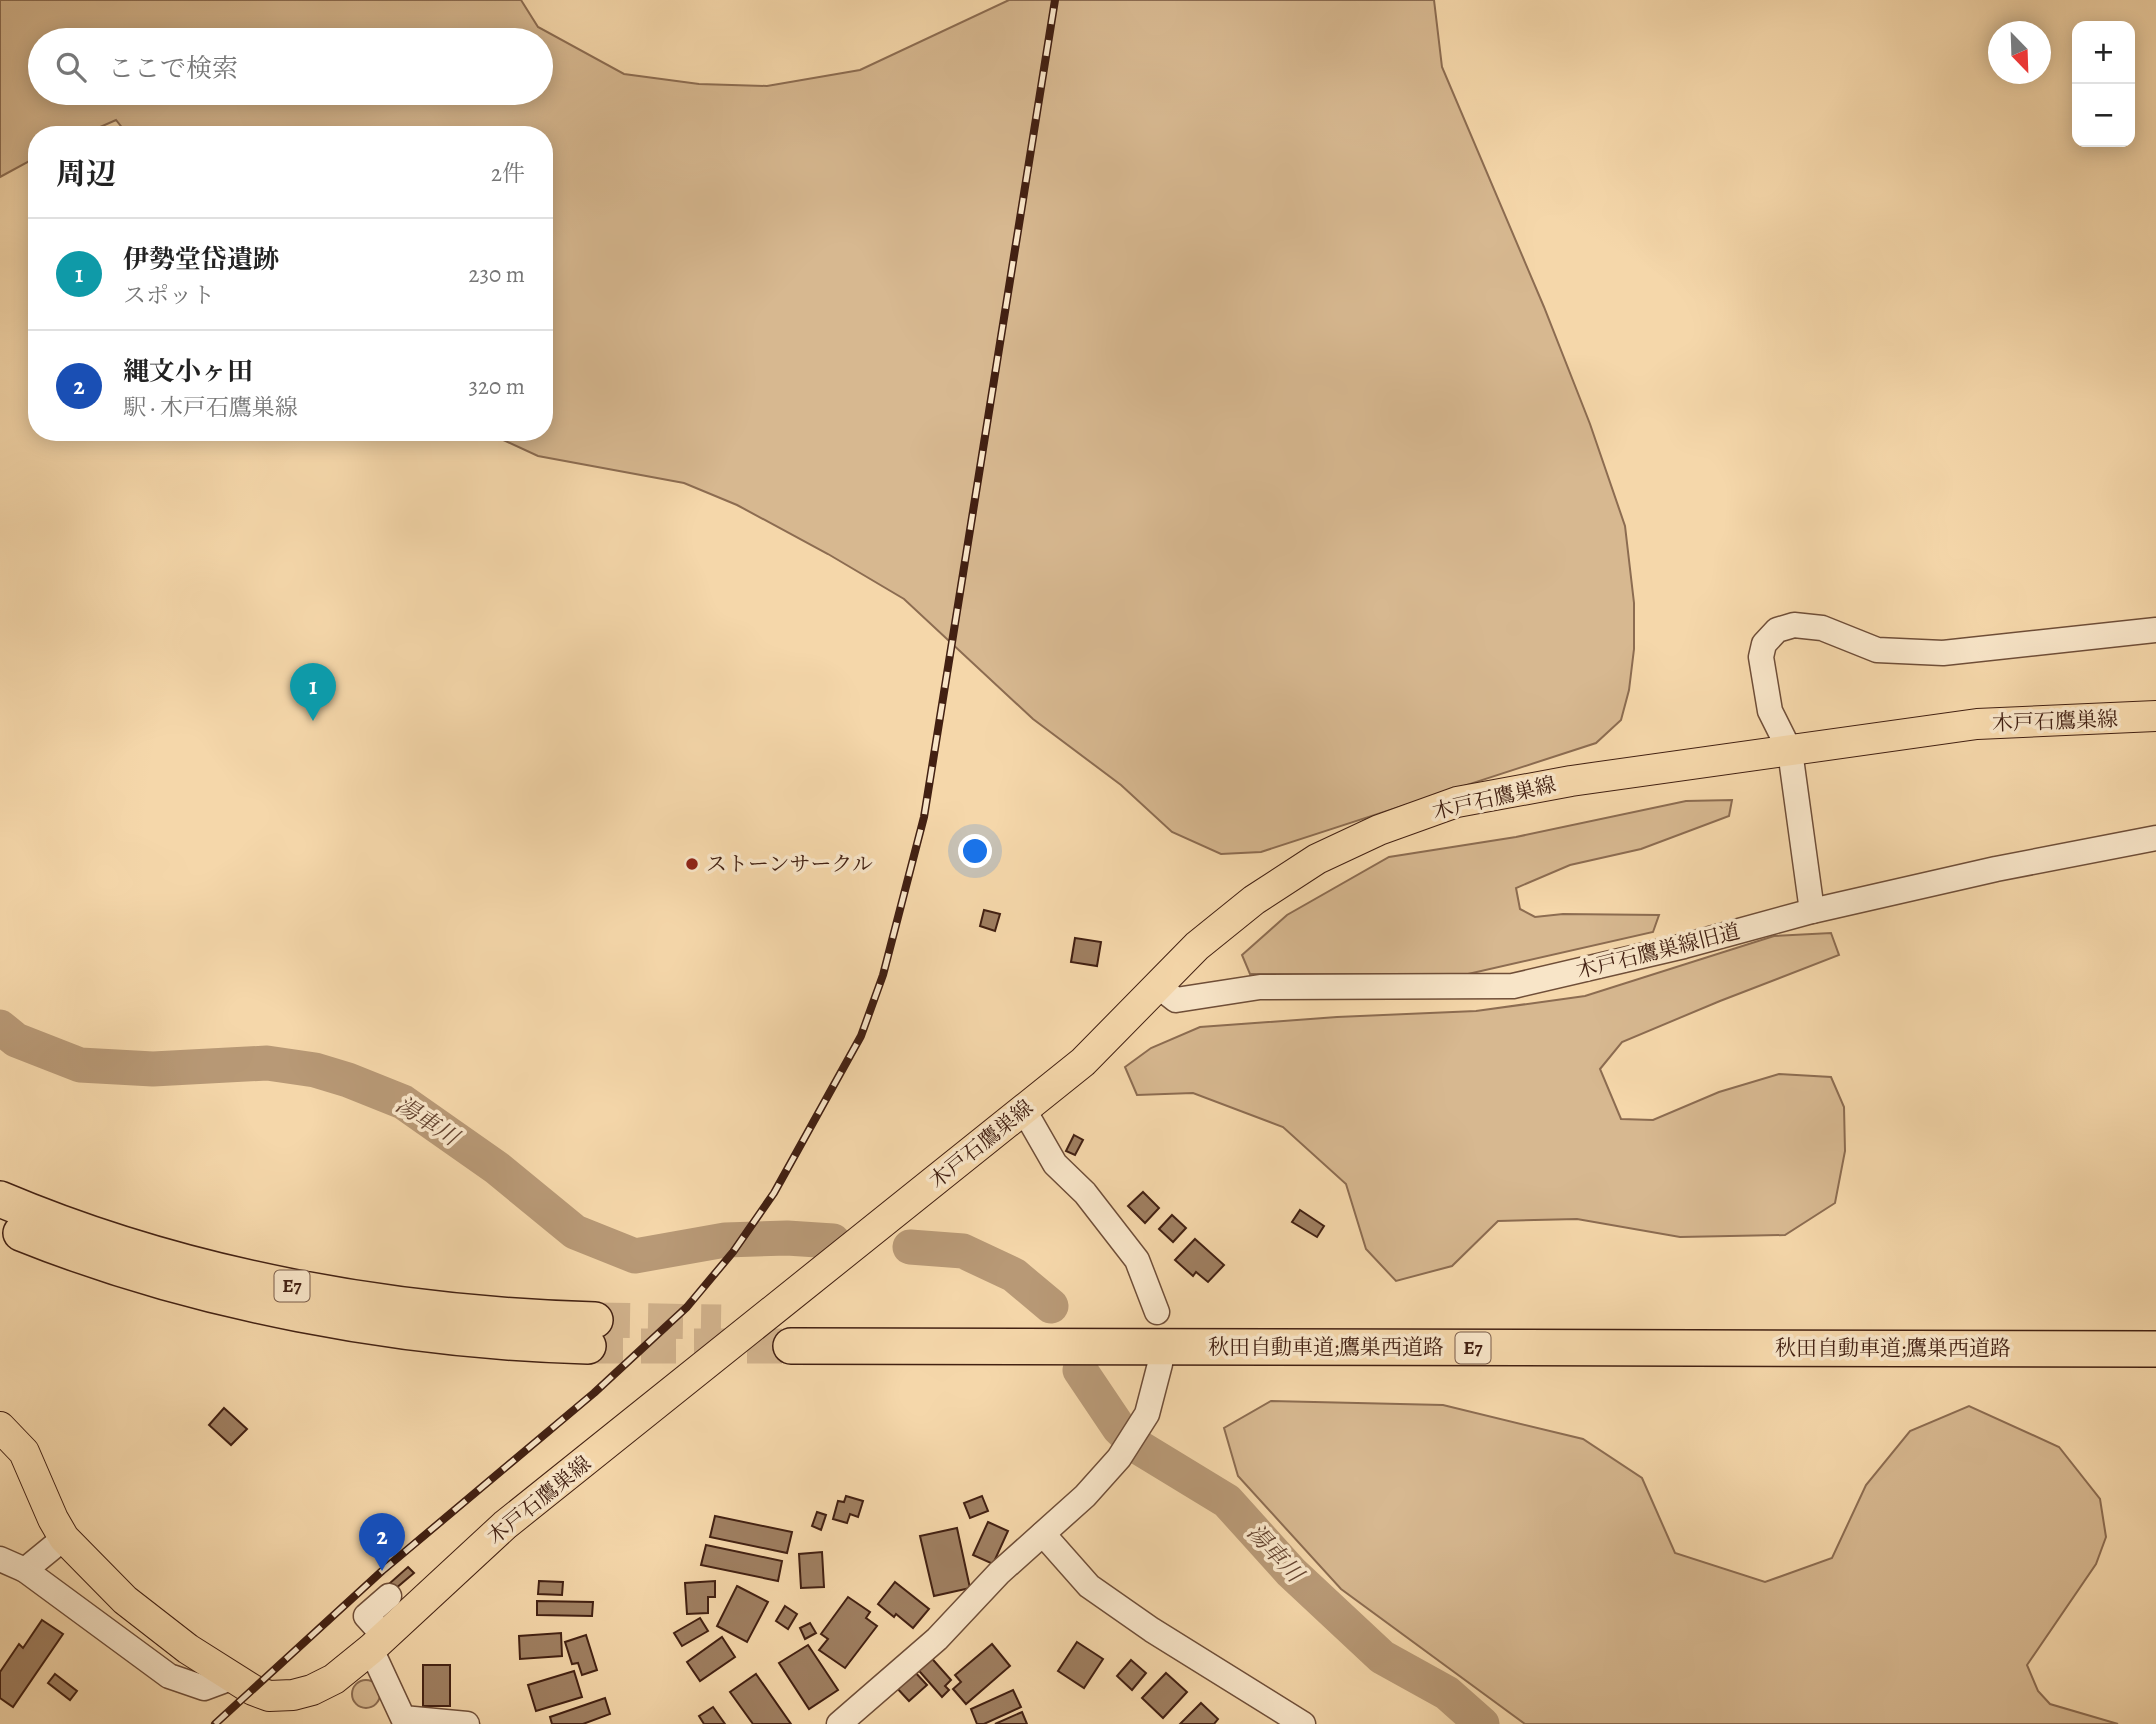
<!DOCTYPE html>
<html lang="ja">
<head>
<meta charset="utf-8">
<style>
  :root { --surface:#fff; --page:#f6f6f6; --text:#222; --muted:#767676; --line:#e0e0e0; --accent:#2563eb }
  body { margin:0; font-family:Alegreya,"Noto Serif JP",serif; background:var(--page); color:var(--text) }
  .controls { position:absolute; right:21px; top:21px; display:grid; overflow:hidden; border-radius:14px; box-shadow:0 4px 18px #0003 }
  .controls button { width:63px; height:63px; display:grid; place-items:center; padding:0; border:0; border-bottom:2px solid var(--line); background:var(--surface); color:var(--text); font:35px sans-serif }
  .compass { position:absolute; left:1988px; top:21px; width:63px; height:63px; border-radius:50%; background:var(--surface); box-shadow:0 4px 18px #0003; rotate:157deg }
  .you { position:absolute; left:976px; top:852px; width:24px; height:24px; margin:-18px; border:5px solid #fff; border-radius:50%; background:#1a73e8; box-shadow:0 0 0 10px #1a73e833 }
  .badge { display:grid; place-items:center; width:46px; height:46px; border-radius:50%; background:var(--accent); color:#fff; font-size:23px; font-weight:700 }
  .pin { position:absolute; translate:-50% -58px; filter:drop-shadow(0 2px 4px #0008) }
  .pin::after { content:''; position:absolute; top:37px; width:24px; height:21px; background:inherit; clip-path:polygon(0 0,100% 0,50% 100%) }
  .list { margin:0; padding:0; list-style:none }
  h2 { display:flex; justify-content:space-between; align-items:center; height:91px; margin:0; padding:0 28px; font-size:30px }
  h2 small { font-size:23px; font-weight:400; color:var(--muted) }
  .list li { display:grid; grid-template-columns:46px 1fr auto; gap:21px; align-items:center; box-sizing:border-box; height:112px; padding:0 28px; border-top:2px solid var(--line) }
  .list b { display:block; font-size:26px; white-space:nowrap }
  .list p { margin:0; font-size:23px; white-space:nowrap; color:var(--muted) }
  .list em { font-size:23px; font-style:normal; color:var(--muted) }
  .icon { flex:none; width:38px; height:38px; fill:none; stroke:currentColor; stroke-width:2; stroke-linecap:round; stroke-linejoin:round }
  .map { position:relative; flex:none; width:2156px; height:1724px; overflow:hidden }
  .search { position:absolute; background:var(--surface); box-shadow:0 4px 18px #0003; left:28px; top:28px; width:525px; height:77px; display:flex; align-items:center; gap:18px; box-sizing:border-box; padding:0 24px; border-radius:38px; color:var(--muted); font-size:26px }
  .panel { position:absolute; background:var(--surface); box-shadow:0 4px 18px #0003; left:28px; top:126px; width:525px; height:315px; border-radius:28px }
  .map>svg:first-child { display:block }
</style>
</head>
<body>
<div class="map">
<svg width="2156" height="1724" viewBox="0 0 2156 1724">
  <rect width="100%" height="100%" fill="#f5d7aa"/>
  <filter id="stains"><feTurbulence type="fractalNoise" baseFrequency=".00286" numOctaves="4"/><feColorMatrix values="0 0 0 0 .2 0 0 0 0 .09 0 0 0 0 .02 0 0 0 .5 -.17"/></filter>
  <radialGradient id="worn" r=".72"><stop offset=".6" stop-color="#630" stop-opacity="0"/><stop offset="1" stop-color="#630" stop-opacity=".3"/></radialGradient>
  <!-- green -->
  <g fill="#d7b890" stroke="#8c6c51" stroke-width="2" fill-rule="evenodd">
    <path d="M0 0H521L538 27 624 74 699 84 767 86 860 70 1009 0H1434L1442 67 1544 307 1590 424 1625 526 1634 603V649L1629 690 1621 720 1596 743 1261 852 1221 854 1172 832 1121 785 1033 719 904 599 828 554 737 505 684 483 538 456 486 432H544V135H128L116 120 82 135H37V157L0 177ZM40 40H541V93H40Z"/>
    <polygon points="1732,800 1729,816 1641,849 1570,865 1516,888 1520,909 1535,917 1563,914 1659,915 1653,932 1468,974 1250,974 1242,955 1287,915 1389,857 1516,837 1686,801"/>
    <polygon points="1831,933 1839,955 1720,1001 1622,1042 1600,1069 1621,1119 1653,1120 1719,1092 1779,1074 1831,1077 1844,1107 1845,1151 1835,1203 1785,1235 1680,1237 1577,1219 1498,1221 1452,1266 1396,1281 1366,1249 1346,1184 1283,1127 1193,1093 1137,1095 1125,1067 1151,1048 1200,1027 1337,1017 1476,1011 1585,996 1774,936"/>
    <polygon points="1271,1401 1443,1405 1583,1439 1642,1478 1675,1553 1765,1582 1832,1558 1866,1485 1910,1431 1969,1406 2059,1447 2100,1499 2106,1537 2096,1564 2027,1665 2038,1691 2050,1704 2118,1724 1525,1724 1341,1589 1238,1476 1224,1428"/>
    <circle cx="366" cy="1694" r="14"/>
  </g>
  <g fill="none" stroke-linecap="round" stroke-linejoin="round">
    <!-- river -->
    <g stroke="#b89976" stroke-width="35">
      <polyline points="0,1027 16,1040 80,1065 153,1069 267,1063 315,1070 348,1080 403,1102 497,1168 575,1232 635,1256 725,1240 787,1238 833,1241"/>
      <polyline points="910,1247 963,1251 1014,1275 1051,1306"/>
      <polyline points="1080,1370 1119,1428 1140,1448 1227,1501 1291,1572 1382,1657 1447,1693 1482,1724"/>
    </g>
  </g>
  <!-- building -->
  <g fill="#9f7f61" stroke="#422012" stroke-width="2">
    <polygon points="984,910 1000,914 995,931 980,926"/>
    <polygon points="1075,938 1101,942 1097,966 1071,962"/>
    <polygon points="1074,1135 1083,1140 1075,1155 1066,1151"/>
    <polygon points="1143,1192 1159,1208 1145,1223 1128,1206"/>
    <polygon points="1300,1210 1324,1226 1317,1237 1292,1222"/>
    <polygon points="1172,1215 1186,1228 1173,1242 1159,1229"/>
    <polygon points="1195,1239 1224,1265 1208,1282 1196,1272 1193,1276 1175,1260"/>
    <polygon points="224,1408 247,1429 231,1445 209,1425"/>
    <polygon points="846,1496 863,1501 858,1517 850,1514 847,1523 833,1519 838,1501 844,1502"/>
    <polygon points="982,1496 988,1511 970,1518 964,1503"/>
    <polygon points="817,1512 826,1515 821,1530 812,1526"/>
    <polygon points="715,1516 792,1532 787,1553 710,1537"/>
    <polygon points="988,1522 1008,1531 993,1564 973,1555"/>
    <polygon points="957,1528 970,1588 934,1596 920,1536"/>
    <polygon points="706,1545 782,1561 778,1581 701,1565"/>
    <polygon points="822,1552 824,1587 801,1588 799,1554"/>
    <polygon points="408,1567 414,1573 395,1589 390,1583"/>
    <polygon points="539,1581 563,1582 562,1595 538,1594"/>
    <polygon points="715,1581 715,1597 708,1597 708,1613 687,1614 685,1583"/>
    <polygon points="895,1582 929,1609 913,1628 896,1614 894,1617 878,1604"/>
    <polygon points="737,1586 768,1602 747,1642 717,1626"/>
    <polygon points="848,1597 870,1612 866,1618 877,1626 845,1668 819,1650 828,1639 821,1634"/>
    <polygon points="537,1601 593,1602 592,1616 537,1615"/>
    <polygon points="785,1606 797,1614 788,1629 776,1621"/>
    <polygon points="700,1618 708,1631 682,1646 674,1633"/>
    <polygon points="42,1620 63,1634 13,1707 0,1698 0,1672 19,1644 23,1648"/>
    <polygon points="810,1623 816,1633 805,1639 800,1628"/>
    <polygon points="561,1633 562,1656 520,1659 519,1636"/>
    <polygon points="586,1635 597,1670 582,1675 578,1663 572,1664 565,1642"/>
    <polygon points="722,1637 735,1657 700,1681 687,1662"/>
    <polygon points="1077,1642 1103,1659 1084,1688 1058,1671"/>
    <polygon points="992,1644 1010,1666 966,1704 953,1689 961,1682 955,1675"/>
    <polygon points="808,1645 838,1690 809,1709 779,1663"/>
    <polygon points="927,1653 951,1680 945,1686 949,1690 942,1697 914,1665"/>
    <polygon points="1131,1660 1146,1673 1132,1690 1117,1676"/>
    <rect x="423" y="1665" width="27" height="41"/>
    <polygon points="913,1670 927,1685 909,1701 895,1686"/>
    <polygon points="574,1671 582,1697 536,1711 528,1685"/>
    <polygon points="1166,1673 1187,1692 1163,1718 1142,1698"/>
    <polygon points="55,1674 77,1691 70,1700 48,1683"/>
    <polygon points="756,1674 791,1724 753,1724 730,1692"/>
    <polygon points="1013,1690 1021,1707 984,1724 977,1724 971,1709"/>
    <polygon points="605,1698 610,1714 583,1724 552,1724 550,1717"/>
    <polygon points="1201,1703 1218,1719 1214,1724 1180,1724"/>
    <polygon points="713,1707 725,1724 704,1724 699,1716"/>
    <polygon points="1022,1712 1027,1724 995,1724"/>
  </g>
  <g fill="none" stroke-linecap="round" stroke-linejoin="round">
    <!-- highway-tunnel -->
    <g stroke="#d1b28c" stroke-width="35" stroke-dasharray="35 18" stroke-linecap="butt">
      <polyline points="595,1320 721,1322"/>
      <polyline points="588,1346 791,1346"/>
    </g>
    <defs>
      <g id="minor">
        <polyline points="1812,911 1790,751 1770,711 1761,657 1764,644 1777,630 1794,625 1822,628 1877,650 1943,653 2156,630"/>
        <polyline points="1158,986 1176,1000 1260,987 1513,986 1684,946 1812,911 1996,869 2156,838"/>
        <polyline points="1024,1110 1055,1164 1085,1193 1137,1260 1157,1312"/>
        <polyline points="1043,1534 1089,1586 1152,1630 1303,1724"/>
        <polyline points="0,1559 25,1570 64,1538"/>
        <polyline points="25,1570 169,1676 204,1688 231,1678"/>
        <polyline points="375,1626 366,1616 389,1596"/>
        <polyline points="371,1649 403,1718 467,1724"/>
        <polyline points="839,1724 937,1639 999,1573 1085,1496 1119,1458 1147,1414 1160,1364"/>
      </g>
      <polyline id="major" points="0,1427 24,1452 53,1519 64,1538 125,1600 188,1649 253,1690 269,1696 293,1695 312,1690 334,1679 371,1649 505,1525 1083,1062 1197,946 1254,900 1317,859 1379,830 1457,802 1571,781 1977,724 2156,716"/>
      <g id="highway">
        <path d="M0 1199C187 1278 393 1314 595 1320"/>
        <path d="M21 1233C195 1303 400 1341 588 1346"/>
        <polyline points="791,1346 2156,1349"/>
      </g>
    </defs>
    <!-- minor casing -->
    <use href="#minor" stroke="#6f4e38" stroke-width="27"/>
    <!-- major casing -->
    <use href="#major" stroke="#422012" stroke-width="32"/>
    <!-- highway casing -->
    <use href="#highway" stroke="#422012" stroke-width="38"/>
    <!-- minor -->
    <use href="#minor" stroke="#f8e5c8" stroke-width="24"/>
    <!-- major -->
    <use href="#major" stroke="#f5d7aa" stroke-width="30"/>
    <!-- highway -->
    <use href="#highway" stroke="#f5d7aa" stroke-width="35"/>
    <defs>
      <polyline id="rail" points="215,1724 382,1571 594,1393 687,1307 733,1252 774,1193 861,1036 883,975 924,817 1055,0"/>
    </defs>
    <!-- rail casing -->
    <use href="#rail" stroke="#422012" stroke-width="8"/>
    <!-- rail -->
    <use href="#rail" stroke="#f8e5c8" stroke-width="5" stroke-dasharray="16" stroke-linecap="butt"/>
  </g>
  <!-- markers -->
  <circle fill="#8f2418" stroke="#f8e5c8" stroke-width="2.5" cx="692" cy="864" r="7"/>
  <g text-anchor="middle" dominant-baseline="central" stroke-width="7" stroke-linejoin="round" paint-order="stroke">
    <!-- shield labels -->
    <g fill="#f8e5c8" stroke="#795b49" stroke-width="2">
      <rect x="274.5" y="1270.5" width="35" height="31" rx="5"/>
      <rect x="1455.5" y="1332.5" width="35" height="31" rx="5"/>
    </g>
    <g font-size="19" font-weight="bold" fill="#422012">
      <text x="292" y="1286">E7</text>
      <text x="1473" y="1348">E7</text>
    </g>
    <!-- street labels -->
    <g font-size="21" fill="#422012" stroke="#f8e5c8">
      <text transform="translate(2055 721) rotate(-2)">木戸石鷹巣線</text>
      <text transform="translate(1494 798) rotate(-13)">木戸石鷹巣線</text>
      <text transform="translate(1658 951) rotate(-14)">木戸石鷹巣線旧道</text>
      <text transform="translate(981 1144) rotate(-39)">木戸石鷹巣線</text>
      <text x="1326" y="1347">秋田自動車道;鷹巣西道路</text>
      <text x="1893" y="1348">秋田自動車道;鷹巣西道路</text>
      <text transform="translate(539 1500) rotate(-39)">木戸石鷹巣線</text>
    </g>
    <!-- poi labels -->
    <g font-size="21" fill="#422012" stroke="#f8e5c8" text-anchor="start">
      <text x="706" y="864">ストーンサークル</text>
    </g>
    <!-- water labels -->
    <g font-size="23" font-style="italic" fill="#654430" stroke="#f8e5c8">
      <text transform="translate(427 1121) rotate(33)">湯車川</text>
      <text transform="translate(1275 1553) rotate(47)">湯車川</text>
    </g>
  </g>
  <rect width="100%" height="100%" filter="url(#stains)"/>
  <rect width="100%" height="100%" fill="url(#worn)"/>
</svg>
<div class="controls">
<button>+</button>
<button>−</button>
</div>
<svg class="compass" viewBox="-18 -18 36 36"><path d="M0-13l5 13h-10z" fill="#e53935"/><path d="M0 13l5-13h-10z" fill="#767676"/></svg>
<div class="you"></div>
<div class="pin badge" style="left:313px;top:721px;background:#0f9aa8">1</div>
<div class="pin badge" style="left:382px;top:1571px;background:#1a4fb4">2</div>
<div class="search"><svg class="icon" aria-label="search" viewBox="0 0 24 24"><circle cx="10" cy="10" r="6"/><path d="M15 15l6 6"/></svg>ここで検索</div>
<section class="panel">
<h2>周辺<small>2件</small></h2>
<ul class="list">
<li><span class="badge" style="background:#0f9aa8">1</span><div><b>伊勢堂岱遺跡</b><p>スポット</p></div><em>230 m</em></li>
<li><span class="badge" style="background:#1a4fb4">2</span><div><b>縄文小ヶ田</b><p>駅 · 木戸石鷹巣線</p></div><em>320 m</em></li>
</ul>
</section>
</div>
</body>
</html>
